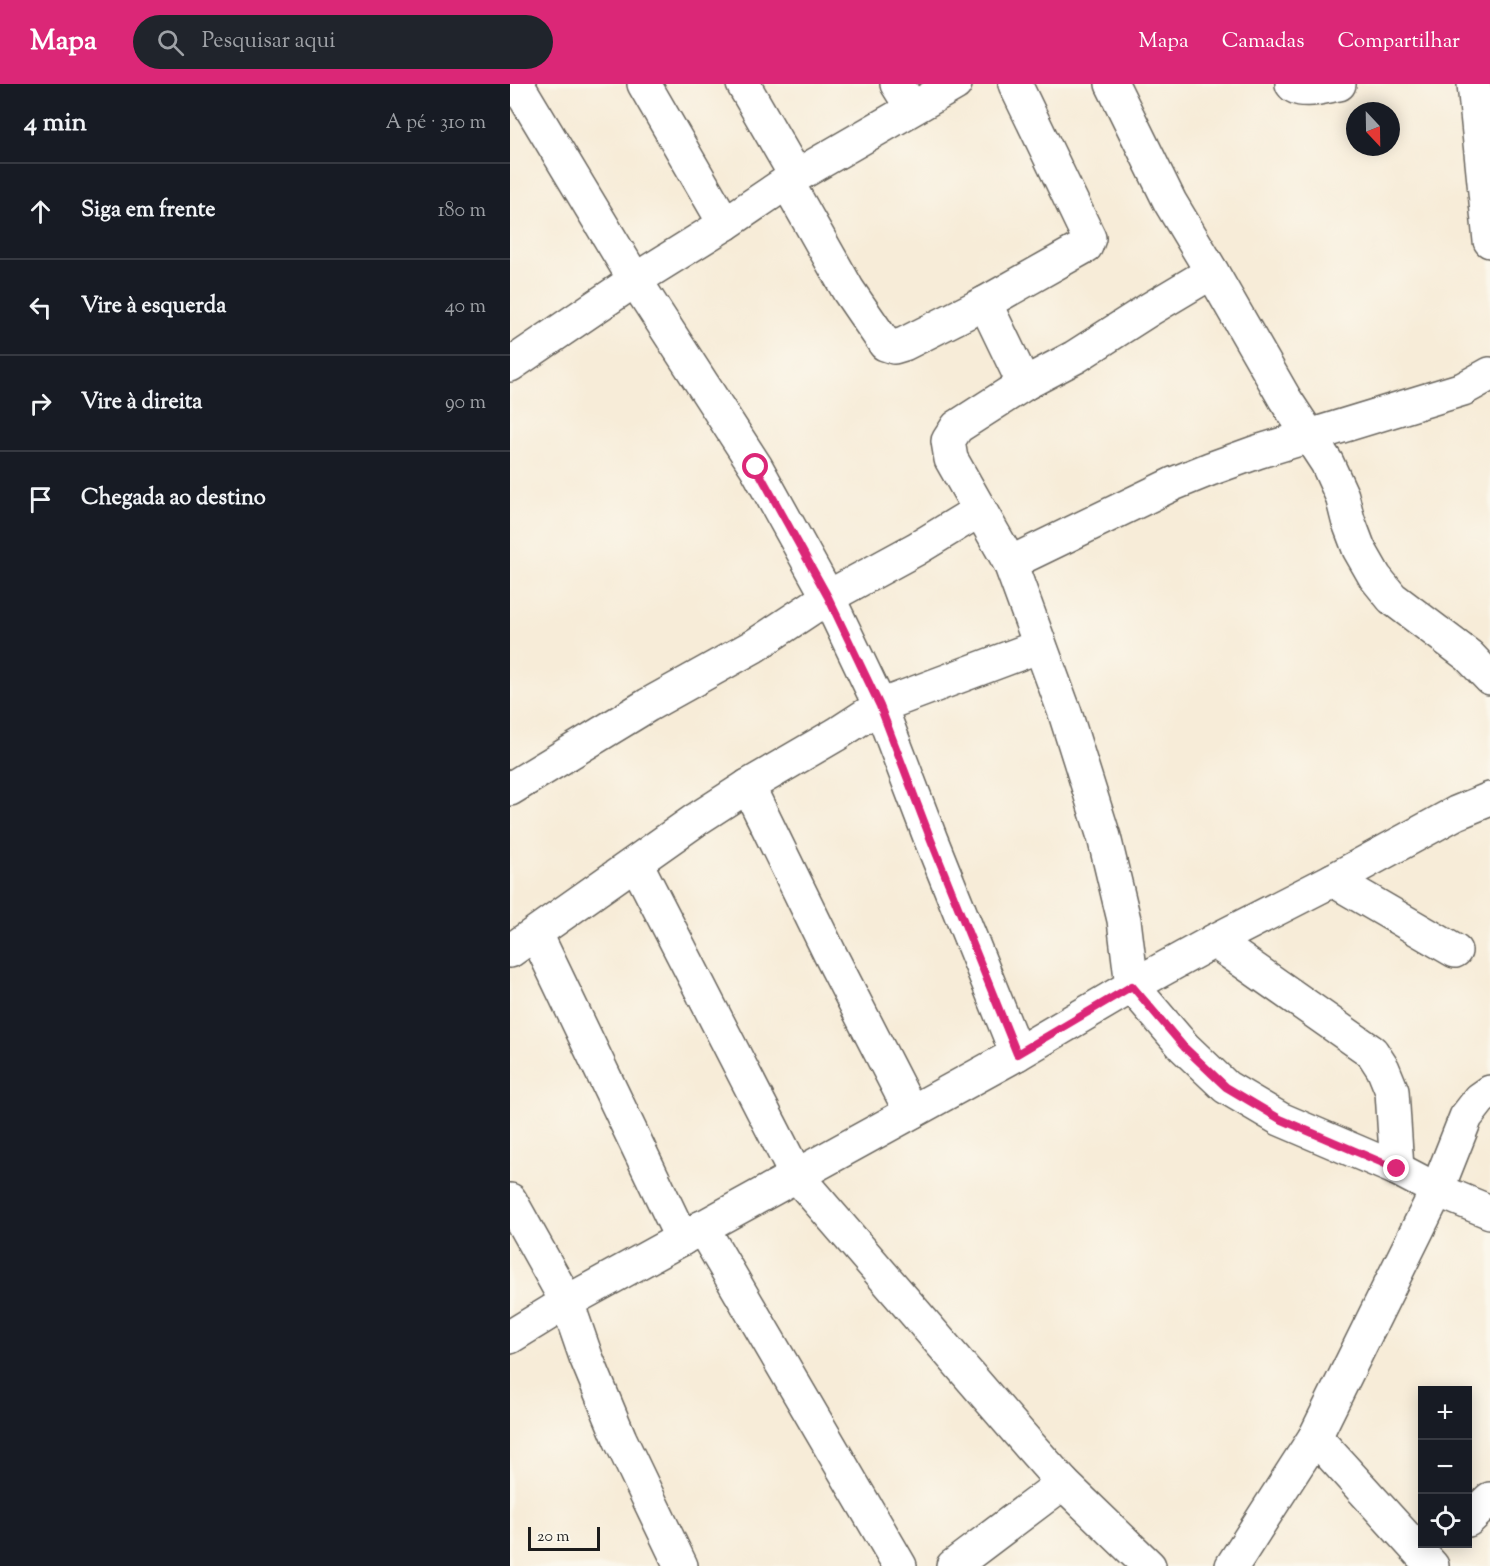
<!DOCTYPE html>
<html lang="pt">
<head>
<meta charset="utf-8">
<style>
  :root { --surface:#171b24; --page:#20242c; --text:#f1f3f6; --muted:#9ea1a6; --line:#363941; --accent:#db2777 }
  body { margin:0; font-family:"Sorts Mill Goudy",serif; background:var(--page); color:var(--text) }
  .controls { position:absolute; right:18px; bottom:18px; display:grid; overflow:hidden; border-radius:0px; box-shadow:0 3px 15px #0003 }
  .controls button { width:54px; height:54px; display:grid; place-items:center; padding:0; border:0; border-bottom:2px solid var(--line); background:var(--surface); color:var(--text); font:30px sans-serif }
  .compass { position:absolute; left:836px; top:18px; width:54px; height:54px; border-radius:50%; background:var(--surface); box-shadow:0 3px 15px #0003; rotate:158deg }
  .scale { position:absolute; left:18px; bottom:15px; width:72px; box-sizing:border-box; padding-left:6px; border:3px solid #1c1c1c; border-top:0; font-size:16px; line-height:21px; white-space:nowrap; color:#1c1c1c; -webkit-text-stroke:4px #fbf7ec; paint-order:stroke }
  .stop { position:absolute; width:18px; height:18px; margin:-14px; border:4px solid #db2777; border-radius:50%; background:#fff }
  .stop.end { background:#db2777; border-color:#fff; box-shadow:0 2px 6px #0008 }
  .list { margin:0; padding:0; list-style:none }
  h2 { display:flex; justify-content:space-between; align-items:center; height:78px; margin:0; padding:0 24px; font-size:26px }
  h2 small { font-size:20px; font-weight:400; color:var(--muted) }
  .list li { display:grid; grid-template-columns:39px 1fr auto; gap:18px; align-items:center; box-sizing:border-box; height:96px; padding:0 24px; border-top:2px solid var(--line) }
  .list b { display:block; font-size:22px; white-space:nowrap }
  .list em { font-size:20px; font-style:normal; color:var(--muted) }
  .icon { flex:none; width:33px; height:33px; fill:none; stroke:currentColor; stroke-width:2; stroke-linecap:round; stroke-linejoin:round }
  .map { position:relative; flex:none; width:980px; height:1482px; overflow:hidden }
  header { display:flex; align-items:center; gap:36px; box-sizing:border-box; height:84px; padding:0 30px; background:var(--accent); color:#fff }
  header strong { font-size:28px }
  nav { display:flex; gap:33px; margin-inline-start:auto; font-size:21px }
  .search { width:420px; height:54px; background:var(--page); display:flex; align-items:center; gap:15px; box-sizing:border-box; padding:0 21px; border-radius:33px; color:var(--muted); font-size:22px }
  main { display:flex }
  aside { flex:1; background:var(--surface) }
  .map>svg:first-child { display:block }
</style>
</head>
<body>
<header>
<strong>Mapa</strong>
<div class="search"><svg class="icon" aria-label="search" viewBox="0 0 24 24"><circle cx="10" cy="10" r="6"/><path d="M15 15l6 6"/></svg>Pesquisar aqui</div>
<nav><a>Mapa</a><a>Camadas</a><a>Compartilhar</a></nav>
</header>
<main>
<aside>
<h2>4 min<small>A pé · 310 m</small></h2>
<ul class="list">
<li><svg class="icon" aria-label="ahead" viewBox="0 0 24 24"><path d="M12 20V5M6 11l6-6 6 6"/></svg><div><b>Siga em frente</b></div><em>180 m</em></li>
<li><svg class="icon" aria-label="left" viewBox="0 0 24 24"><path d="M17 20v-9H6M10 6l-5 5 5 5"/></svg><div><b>Vire à esquerda</b></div><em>40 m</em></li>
<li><svg class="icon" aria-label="right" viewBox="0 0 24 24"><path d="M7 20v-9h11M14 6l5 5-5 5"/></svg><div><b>Vire à direita</b></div><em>90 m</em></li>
<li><svg class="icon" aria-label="arrive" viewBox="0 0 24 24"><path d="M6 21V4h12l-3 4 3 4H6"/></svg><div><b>Chegada ao destino</b></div></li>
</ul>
</aside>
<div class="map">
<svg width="980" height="1482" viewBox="0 0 980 1482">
  <rect width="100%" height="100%" fill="#fbf7ec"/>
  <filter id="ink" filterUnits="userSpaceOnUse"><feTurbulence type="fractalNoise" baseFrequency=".0167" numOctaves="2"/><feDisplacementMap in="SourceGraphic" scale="12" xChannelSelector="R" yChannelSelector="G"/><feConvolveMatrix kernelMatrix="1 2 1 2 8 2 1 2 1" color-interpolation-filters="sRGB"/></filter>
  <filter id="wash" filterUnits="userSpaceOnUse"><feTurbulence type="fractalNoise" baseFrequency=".008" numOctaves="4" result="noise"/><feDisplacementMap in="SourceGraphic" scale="24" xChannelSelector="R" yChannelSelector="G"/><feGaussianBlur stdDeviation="1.35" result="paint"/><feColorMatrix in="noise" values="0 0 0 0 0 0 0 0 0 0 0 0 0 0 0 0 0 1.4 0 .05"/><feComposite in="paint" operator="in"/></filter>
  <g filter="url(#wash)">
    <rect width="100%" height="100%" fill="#f7ecd8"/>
  </g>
  <g filter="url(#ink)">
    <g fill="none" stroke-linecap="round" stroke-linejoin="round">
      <defs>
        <g id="minor">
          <polyline points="7,0 125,196 246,383 318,513 370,622 421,756 507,970"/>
          <polyline points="134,0 215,140"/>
          <polyline points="233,0 286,92"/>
          <polyline points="387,0 402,24"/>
          <polyline points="602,0 660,118 702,188 775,315 817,379 832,412 838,436 849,465 865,493 882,514 959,572 980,594"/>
          <path d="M782 0C790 11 816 2 829 0"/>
          <polyline points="964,0 980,157"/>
          <polyline points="277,98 338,206 375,260 384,263 394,260 475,219 576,162 579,154 505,0"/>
          <polyline points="702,188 640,225 565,273 514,300 447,343 438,357 441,375 500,479 555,629 594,753 614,836 622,902 674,963 716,1003 770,1035 887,1085 927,1106 980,1128"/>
          <polyline points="475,219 514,300"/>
          <polyline points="0,281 125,196 215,140 286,92 445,0"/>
          <polyline points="500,479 663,400 700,385 747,368 953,305 980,290"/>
          <polyline points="238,702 321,872 401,1028"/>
          <polyline points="0,705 138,621 244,562 318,513 406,465 470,426"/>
          <polyline points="126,779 286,1091 520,1362 553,1399 639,1482"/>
          <polyline points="823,796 945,867"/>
          <polyline points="26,850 172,1155"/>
          <polyline points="704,857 862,968 873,985 882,1007 887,1085"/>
          <polyline points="0,867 187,735 238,702 327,650 370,622 530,562"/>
          <polyline points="0,1116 57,1218 76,1273 110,1355 171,1482"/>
          <polyline points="192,1143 390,1482"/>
          <polyline points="0,1253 57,1218 507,970 622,902 704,857 823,796 946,729 980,715"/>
          <polyline points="805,1353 922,1482"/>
          <polyline points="958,1436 980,1415"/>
          <polyline points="443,1482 553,1399"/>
          <polyline points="722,1482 805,1353 927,1106 956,1033 970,1015 980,1008"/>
        </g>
      </defs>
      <!-- minor casing -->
      <use href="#minor" stroke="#69655e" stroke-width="36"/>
      <!-- minor -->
      <use href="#minor" stroke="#fff" stroke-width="33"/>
    </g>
  </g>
  <g fill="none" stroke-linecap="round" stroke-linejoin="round" filter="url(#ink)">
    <!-- route -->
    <polyline stroke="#db2777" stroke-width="8" points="246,383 318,513 370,622 421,756 507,970 622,902 674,963 716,1003 770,1035 887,1085"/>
  </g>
</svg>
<div class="controls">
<button>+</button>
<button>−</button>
<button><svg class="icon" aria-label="locate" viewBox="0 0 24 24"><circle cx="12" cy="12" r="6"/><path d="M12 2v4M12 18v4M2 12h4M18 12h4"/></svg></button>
</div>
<svg class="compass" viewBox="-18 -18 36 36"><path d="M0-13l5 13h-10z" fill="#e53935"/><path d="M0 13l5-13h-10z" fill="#9ea1a6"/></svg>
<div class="scale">20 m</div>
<div class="stop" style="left:246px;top:383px"></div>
<div class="stop end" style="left:887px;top:1085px"></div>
</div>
</main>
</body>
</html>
